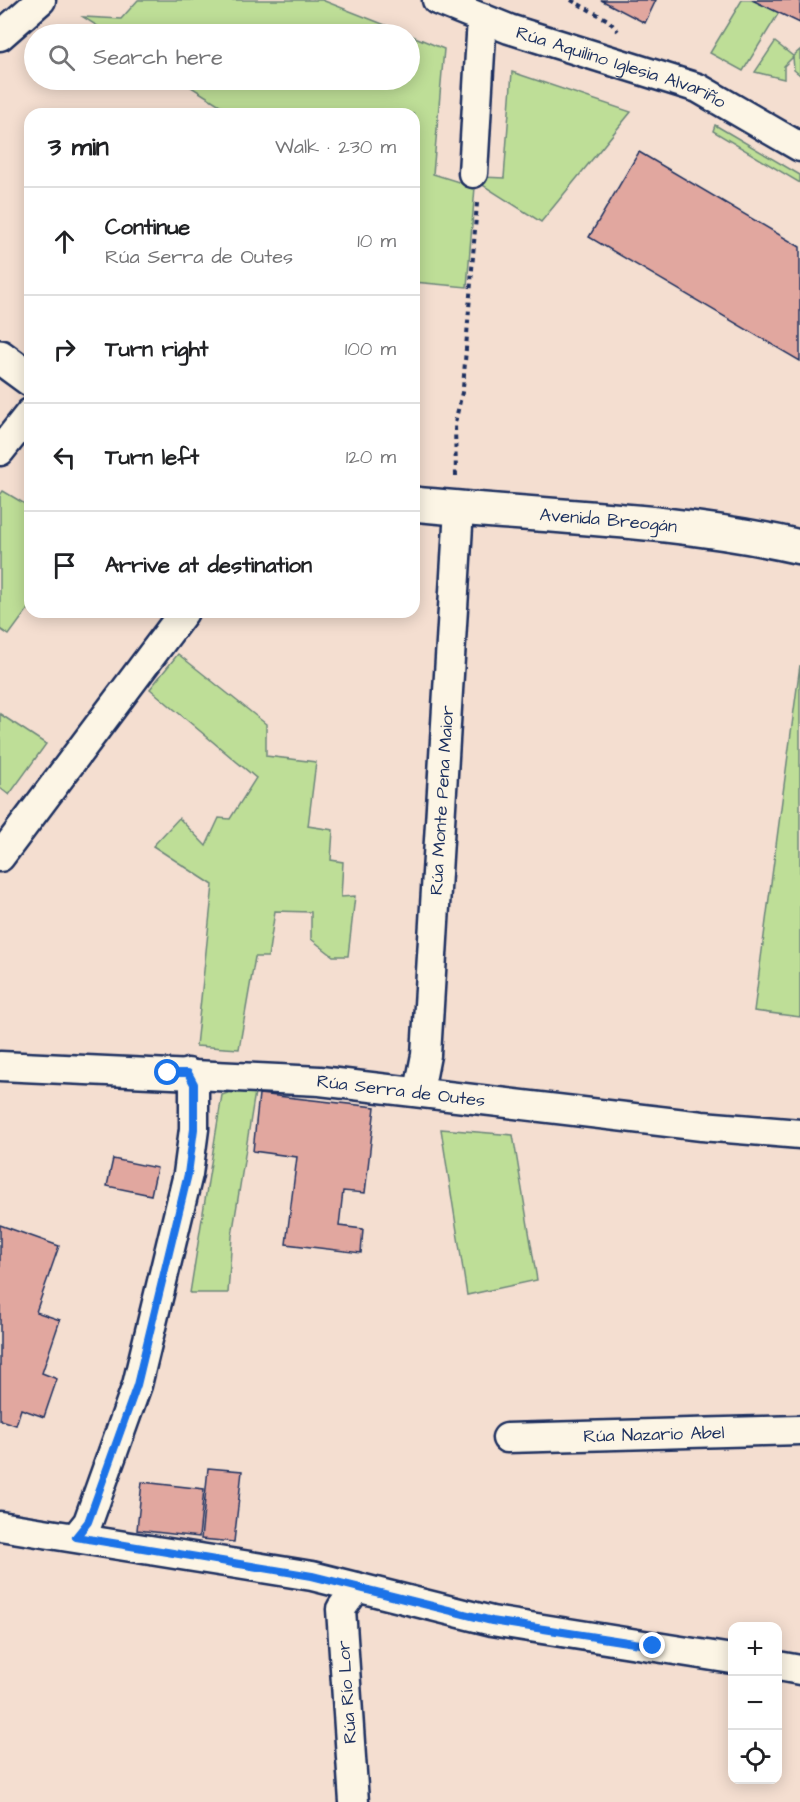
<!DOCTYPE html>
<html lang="en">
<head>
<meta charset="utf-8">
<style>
  :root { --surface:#fff; --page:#f6f6f6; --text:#202124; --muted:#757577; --line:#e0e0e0 }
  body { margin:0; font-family:"Architects Daughter",sans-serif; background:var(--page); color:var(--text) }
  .controls { position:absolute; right:18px; bottom:18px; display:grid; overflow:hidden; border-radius:12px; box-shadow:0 3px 15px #0003 }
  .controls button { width:54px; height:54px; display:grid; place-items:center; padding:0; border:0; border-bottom:2px solid var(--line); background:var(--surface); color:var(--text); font:30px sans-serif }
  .stop { position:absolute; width:18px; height:18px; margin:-14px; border:4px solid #1a73e8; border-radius:50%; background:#fff }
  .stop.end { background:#1a73e8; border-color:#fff; box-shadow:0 2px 6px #0008 }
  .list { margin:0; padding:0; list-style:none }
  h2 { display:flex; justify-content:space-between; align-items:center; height:78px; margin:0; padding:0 24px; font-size:26px }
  h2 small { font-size:20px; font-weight:400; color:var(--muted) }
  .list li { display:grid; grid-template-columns:39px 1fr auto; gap:18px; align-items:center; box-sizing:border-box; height:108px; padding:0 24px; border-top:2px solid var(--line) }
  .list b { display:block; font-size:22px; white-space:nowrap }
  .list p { margin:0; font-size:20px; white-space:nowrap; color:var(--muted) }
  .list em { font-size:20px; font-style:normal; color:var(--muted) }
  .icon { flex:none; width:33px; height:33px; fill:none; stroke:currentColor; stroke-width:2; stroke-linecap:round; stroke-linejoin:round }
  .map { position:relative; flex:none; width:800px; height:1802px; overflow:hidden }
  .search { position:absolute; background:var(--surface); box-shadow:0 3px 15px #0003; left:24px; top:24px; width:396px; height:66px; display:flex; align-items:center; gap:15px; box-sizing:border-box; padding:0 21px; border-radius:33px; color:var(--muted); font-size:22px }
  .panel { position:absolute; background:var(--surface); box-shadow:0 3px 15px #0003; left:24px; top:108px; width:396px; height:510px; border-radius:18px }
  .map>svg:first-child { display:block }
</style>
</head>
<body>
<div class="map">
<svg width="800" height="1802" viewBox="0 0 800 1802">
  <rect width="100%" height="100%" fill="#f4ded0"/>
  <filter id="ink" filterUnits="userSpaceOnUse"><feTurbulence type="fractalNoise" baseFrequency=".0167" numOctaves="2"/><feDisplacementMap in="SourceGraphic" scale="12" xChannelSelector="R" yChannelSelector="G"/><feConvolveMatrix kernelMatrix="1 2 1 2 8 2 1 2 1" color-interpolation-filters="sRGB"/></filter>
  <g filter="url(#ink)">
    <!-- green -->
    <g fill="#bede97" stroke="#6c867a" stroke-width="1.5">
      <polygon points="138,0 322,0 408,34 110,34 83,17 121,19"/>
      <polygon points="742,0 774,0 783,6 743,71 710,53"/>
      <polygon points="410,35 444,49 433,174 475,187 467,287 414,282 414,114 234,114 180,80 410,80"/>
      <polygon points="775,42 793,56 800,50 800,75 794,70 793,57 784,66 784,79 755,72"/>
      <polygon points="512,72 631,112 541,222 481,184 483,177 504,178"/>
      <polygon points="715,125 800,175 800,183 713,131"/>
      <polygon points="3,491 30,507 30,610 28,609 9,635 0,629 0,495"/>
      <polygon points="178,654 266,724 266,756 316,762 308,826 333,830 331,860 343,862 341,897 355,896 348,956 333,956 311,939 311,912 275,911 268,957 255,957 239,1049 196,1046 213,885 153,846 179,818 206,846 219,818 230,819 256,778 150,689"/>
      <polygon points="800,665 800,1017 754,1011"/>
      <polygon points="0,714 46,744 9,795 0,788"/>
      <polygon points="233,1091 255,1092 232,1236 228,1293 190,1293 222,1095"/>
      <polygon points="441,1129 513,1135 537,1280 467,1295"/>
    </g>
    <!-- building -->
    <g fill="#e1a79f" stroke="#1b2f5e" stroke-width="1.5">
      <polygon points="601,0 656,0 645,23"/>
      <polygon points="752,0 800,0 800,23"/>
      <polygon points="639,152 800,247 800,361 589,237"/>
      <polygon points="259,1094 375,1107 365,1193 343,1191 339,1226 363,1229 361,1253 286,1244 297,1157 253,1151"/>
      <polygon points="113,1159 157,1168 151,1195 107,1186"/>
      <polygon points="0,1225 59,1246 36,1312 60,1320 42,1373 57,1379 44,1417 21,1409 16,1425 0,1420"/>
      <polygon points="208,1468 242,1471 234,1542 201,1539"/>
      <polygon points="142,1482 204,1489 199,1537 137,1530"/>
    </g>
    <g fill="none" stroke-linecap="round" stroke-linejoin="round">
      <defs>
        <g id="minor">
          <path id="s1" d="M437 0 509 29 698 88 800 147"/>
          <polyline points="0,36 41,0"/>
          <polyline points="473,173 482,18"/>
          <polyline points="0,451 30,413"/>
          <polyline points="0,857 184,612"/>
          <path id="s2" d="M0 1066 320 1081 702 1126 800 1134"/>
          <path id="s3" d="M419 1091 426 1055 459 509"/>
          <path id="s4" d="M507 1438 800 1430"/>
          <polyline points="0,1526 312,1576 492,1621 732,1659"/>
          <polyline points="76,1537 88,1522 137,1385 188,1174 194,1129 194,1084 188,1073"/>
          <polyline points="778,1666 800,1670"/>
          <polyline points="354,1802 341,1609 357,1587"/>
        </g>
        <g id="tertiary">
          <polyline points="0,357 30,379"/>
          <path id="s5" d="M414 504C543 517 674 518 800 547"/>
        </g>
      </defs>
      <!-- minor casing -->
      <use href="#minor" stroke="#1b2f5e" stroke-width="33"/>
      <!-- tertiary casing -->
      <use href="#tertiary" stroke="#1b2f5e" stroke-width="38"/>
      <!-- path -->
      <g stroke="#1b2f5e" stroke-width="4" stroke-dasharray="4.5 4.5" stroke-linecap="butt">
        <polyline points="571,0 608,20 618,31"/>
        <polyline points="456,476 455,423 463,388 477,203"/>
      </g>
      <!-- minor -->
      <use href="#minor" stroke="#fcf5e5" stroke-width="28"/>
      <!-- tertiary -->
      <use href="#tertiary" stroke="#fcf5e5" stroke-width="33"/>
    </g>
  </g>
  <g fill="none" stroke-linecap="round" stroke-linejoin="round" filter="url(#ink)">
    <!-- route -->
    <polyline stroke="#1a73e8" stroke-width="8" points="168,1073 188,1073 194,1084 194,1129 188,1174 137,1385 88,1522 76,1537 312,1576 492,1621 653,1646"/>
  </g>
  <g text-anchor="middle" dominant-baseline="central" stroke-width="5" stroke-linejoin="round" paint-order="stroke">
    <!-- street labels -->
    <g font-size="18" fill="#1b2f5e" stroke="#fcf5e5">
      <text stroke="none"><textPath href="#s1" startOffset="196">Rúa Aquilino Iglesia Alvariño</textPath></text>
      <text stroke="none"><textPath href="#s5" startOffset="195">Avenida Breogán</textPath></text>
      <text stroke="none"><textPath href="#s3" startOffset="292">Rúa Monte Pena Maior</textPath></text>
      <text stroke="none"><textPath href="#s2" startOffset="402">Rúa Serra de Outes</textPath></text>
      <text stroke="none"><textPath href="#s4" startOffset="147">Rúa Nazario Abel</textPath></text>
      <text transform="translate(347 1692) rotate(-94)">Rúa Río Lor</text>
    </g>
  </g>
</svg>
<div class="controls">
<button>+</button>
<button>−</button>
<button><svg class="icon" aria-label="locate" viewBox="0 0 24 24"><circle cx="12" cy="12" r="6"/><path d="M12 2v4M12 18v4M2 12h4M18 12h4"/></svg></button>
</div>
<div class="stop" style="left:168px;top:1073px"></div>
<div class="stop end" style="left:653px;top:1646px"></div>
<div class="search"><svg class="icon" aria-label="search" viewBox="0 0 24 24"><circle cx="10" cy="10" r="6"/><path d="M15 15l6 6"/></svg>Search here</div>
<section class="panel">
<h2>3 min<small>Walk · 230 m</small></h2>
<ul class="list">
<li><svg class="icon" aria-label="ahead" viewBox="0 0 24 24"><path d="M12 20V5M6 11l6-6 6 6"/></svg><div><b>Continue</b><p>Rúa Serra de Outes</p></div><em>10 m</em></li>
<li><svg class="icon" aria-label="right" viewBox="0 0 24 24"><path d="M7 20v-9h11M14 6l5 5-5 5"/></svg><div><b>Turn right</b></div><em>100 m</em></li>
<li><svg class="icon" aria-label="left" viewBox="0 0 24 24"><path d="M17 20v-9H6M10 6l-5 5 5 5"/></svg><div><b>Turn left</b></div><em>120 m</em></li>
<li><svg class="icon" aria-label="arrive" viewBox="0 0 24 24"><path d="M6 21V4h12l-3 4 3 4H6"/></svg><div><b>Arrive at destination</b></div></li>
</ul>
</section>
</div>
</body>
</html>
